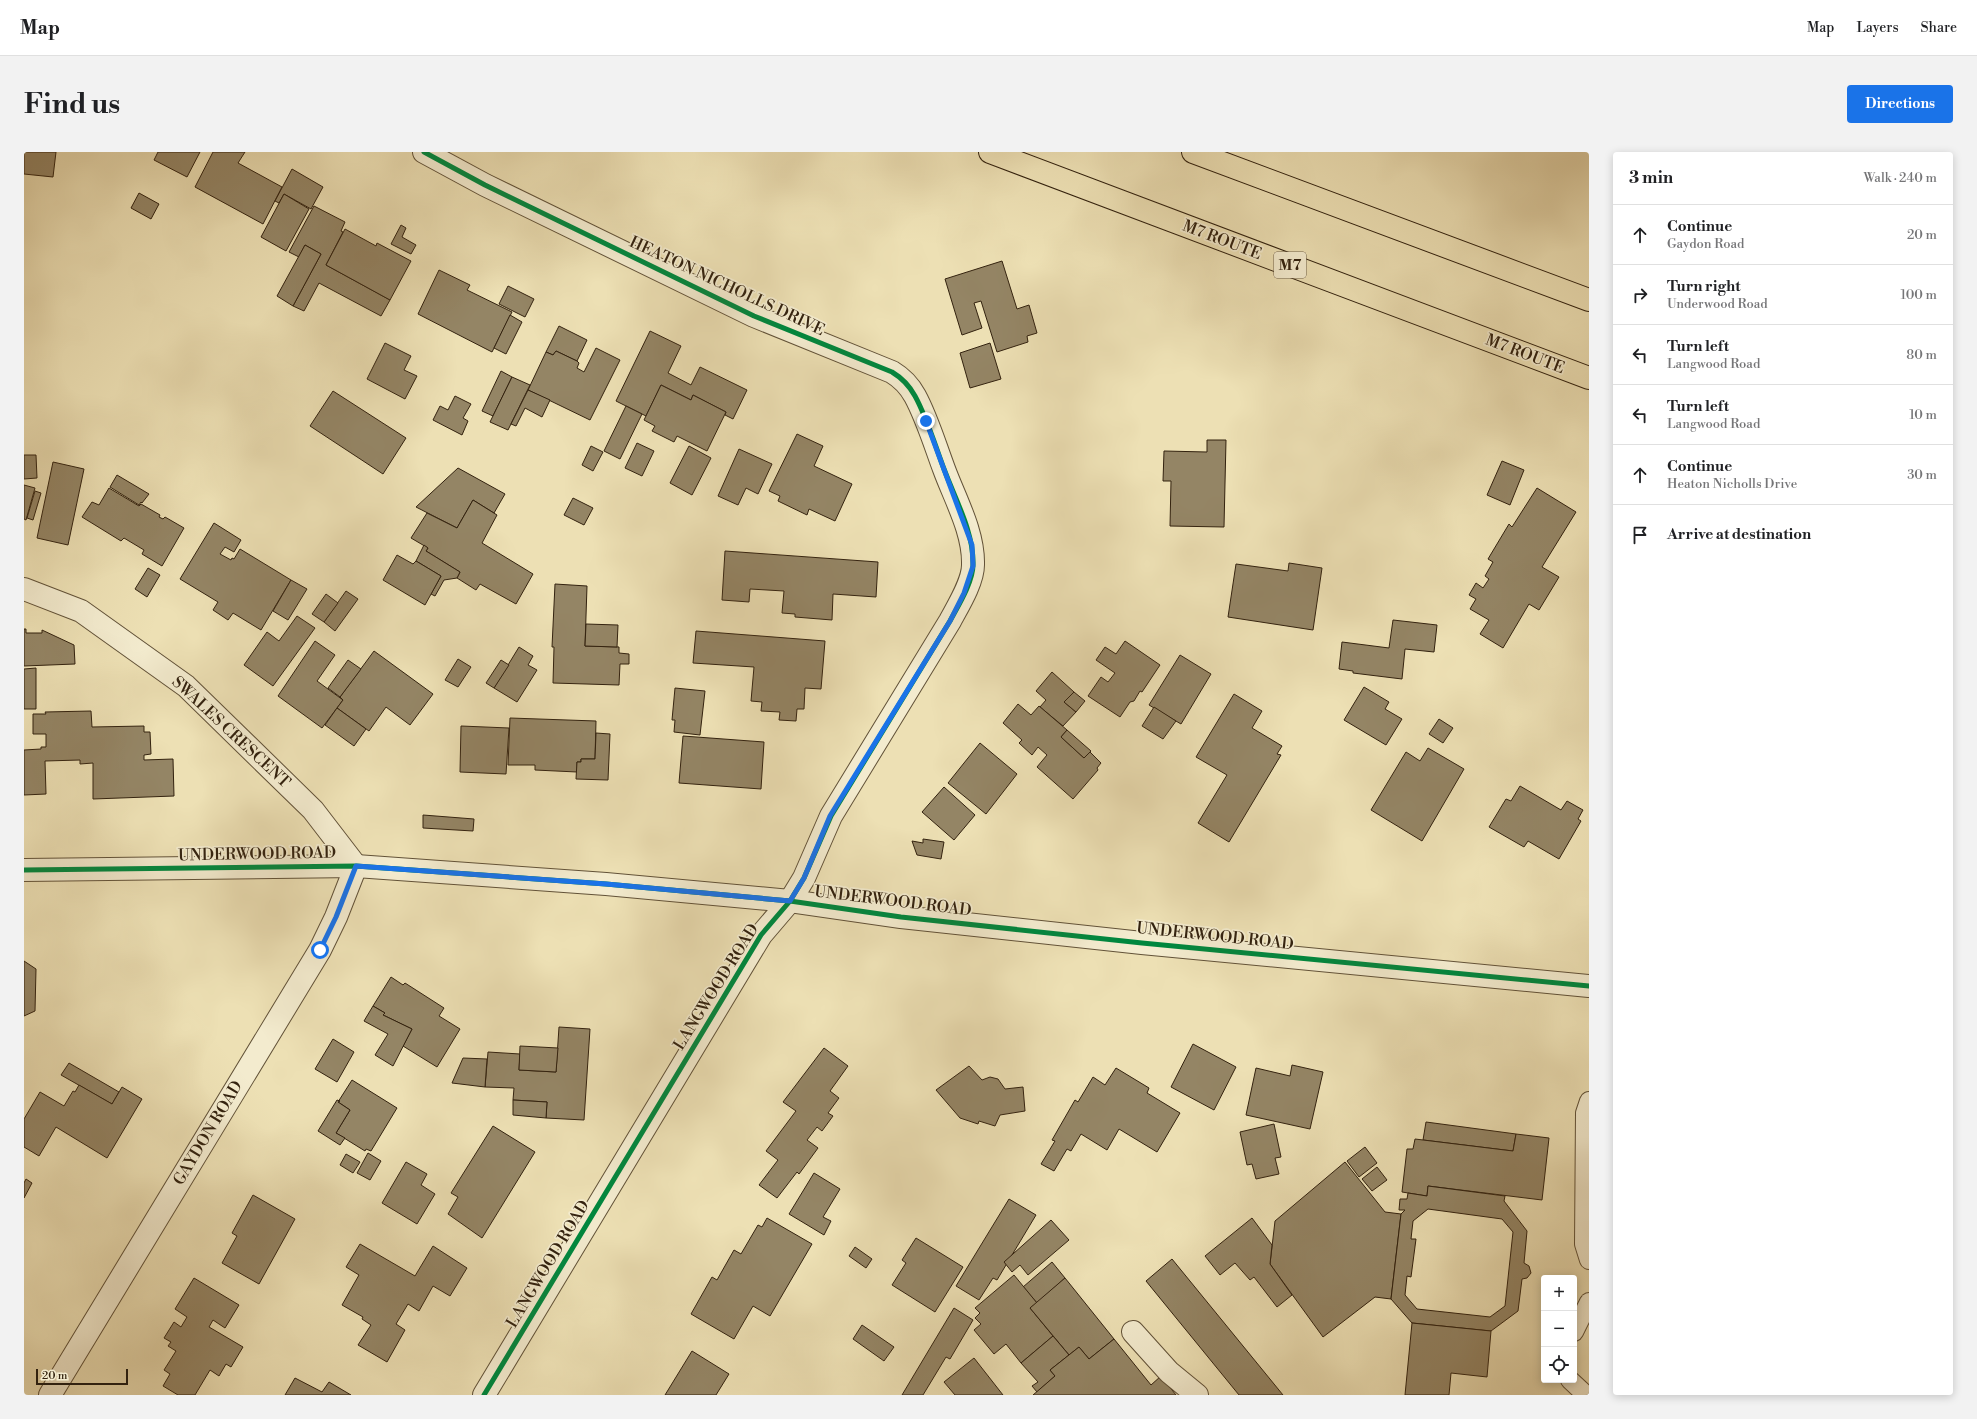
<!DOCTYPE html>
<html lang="en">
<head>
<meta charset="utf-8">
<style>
  :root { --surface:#fff; --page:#f2f2f2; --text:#202124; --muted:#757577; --line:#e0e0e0; --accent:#1a73e8 }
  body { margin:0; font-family:"Libre Bodoni",serif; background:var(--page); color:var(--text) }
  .controls { position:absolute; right:12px; bottom:12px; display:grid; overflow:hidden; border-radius:4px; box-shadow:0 2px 10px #0003 }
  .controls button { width:36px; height:36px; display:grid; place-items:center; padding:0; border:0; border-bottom:1px solid var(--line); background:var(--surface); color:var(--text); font:20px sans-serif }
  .scale { position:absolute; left:12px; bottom:10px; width:92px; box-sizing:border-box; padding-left:4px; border:2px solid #33220f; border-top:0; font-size:11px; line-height:14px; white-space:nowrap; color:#33220f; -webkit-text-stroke:3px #f3ebce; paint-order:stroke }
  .stop { position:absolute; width:12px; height:12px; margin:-9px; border:3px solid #1a73e8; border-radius:50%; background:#fff }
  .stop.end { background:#1a73e8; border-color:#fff; box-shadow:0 1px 4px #0008 }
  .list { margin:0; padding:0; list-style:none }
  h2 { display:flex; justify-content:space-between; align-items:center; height:52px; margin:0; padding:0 16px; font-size:17px }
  h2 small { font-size:13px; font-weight:400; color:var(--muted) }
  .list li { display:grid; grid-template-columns:26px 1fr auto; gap:12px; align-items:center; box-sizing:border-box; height:60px; padding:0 16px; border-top:1px solid var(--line) }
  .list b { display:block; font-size:15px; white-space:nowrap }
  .list p { margin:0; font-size:13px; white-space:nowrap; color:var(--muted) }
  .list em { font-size:13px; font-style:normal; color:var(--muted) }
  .icon { flex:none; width:22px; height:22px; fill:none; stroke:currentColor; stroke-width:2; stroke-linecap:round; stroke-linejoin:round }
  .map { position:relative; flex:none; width:1565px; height:1243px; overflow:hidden; border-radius:4px }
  header { display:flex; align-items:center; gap:24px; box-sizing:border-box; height:56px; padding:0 20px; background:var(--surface); border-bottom:1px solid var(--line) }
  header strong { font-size:19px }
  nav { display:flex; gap:22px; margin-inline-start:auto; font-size:14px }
  .intro { display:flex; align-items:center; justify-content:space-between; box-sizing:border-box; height:96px; padding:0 24px }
  h1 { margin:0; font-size:28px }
  .button { padding:10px 18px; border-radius:4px; background:var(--accent); color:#fff; font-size:14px; font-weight:700 }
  main { display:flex; gap:24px; padding:0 24px }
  aside { flex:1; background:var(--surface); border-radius:4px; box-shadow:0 2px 10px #0003 }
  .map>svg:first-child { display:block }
</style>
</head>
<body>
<header>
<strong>Map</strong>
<nav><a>Map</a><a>Layers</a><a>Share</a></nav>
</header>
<div class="intro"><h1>Find us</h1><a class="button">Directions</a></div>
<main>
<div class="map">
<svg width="1565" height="1243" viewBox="0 0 1565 1243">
  <rect width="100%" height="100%" fill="#ede0b4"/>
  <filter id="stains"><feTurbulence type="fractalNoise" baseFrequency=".005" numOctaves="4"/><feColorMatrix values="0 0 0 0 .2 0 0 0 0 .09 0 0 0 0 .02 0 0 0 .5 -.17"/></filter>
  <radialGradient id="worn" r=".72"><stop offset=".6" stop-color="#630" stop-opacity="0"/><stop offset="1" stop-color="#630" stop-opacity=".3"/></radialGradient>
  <!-- building -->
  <g fill="#948565" stroke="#33220f" fill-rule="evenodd">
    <polygon points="0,0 32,0 29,25 0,22"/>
    <polygon points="134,0 176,0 163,25 130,8"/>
    <polygon points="189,0 221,0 214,11 258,35 239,72 171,35"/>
    <polygon points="268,17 299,35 287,57 260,42 255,51 251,49"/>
    <polygon points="115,41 135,52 127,67 107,56"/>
    <polygon points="260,42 285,57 262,99 237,85"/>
    <polygon points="290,54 321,70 317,79 319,80 302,113 366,148 357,164 295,131 280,159 269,154 297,102 281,93 275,105 265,100"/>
    <polygon points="377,73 382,76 378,85 392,93 387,102 367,92"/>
    <polygon points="321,77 352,94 353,91 387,109 366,148 302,113"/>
    <polygon points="281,93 297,102 269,154 253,144"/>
    <polygon points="978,109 993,157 1005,153 1013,181 1003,184 1004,190 973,200 957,149 950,151 958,176 938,183 921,127"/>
    <polygon points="415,118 446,133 443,138 488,160 468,200 394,162"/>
    <polygon points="484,134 510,147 501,165 475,152"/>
    <polygon points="486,163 498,170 482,202 470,196"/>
    <polygon points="535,174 563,188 553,209 532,199 529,203 522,200"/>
    <polygon points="626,179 657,194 644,221 667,233 676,215 723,238 709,267 701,263 702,260 669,243 667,248 637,233 622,264 592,249"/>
    <polygon points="361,191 387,204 380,218 393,224 381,247 343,227"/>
    <polygon points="966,191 977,227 946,236 936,201"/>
    <polygon points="572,196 596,208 566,268 504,238 522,200 529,203 532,199 553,209 555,211 553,216 560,220"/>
    <polygon points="477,219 488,225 469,264 458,259"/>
    <polygon points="488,225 506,233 484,278 466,270"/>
    <polygon points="637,233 667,248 669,243 702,260 683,299 653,284 650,290 628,279 631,274 620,268"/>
    <polygon points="504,238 526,248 518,265 501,256 492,274 487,272"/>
    <polygon points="309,239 382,286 359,322 286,274"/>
    <polygon points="431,244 447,252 439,266 444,269 438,283 409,268 416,254 424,258"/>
    <polygon points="602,254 618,262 596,307 580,299"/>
    <polygon points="773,282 799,294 790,314 828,332 811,369 785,357 783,363 754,349 756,344 745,339"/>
    <polygon points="1183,288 1202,288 1200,375 1146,374 1147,329 1139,329 1140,299 1183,300"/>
    <polygon points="613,291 630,299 618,324 601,316"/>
    <polygon points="567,294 579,300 569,319 558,313"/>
    <polygon points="665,294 687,306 668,343 646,331"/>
    <polygon points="715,297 748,312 734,342 722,336 714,353 694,344"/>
    <polygon points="0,303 12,303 13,326 0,327"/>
    <polygon points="1478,309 1500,318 1486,353 1463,343"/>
    <polygon points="29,310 60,317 44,393 13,386"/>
    <polygon points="434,316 481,342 470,361 449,348 433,376 392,355"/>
    <polygon points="93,323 125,342 118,351 117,350 115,353 86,335"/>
    <polygon points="0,333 11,336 2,368 0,367"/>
    <polygon points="85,336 115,354 117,352 136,363 135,365 139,367 141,365 160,376 138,414 118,402 120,398 100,386 97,389 58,365 68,350 75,353"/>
    <polygon points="1513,336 1552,360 1518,415 1535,425 1515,458 1505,452 1479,496 1456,482 1465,468 1446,457 1452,447 1445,443 1452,431 1459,436 1465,427 1461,424 1469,410 1464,407 1485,372 1488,375"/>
    <polygon points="11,339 17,341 9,368 3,366"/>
    <polygon points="549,346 569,356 560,373 540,363"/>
    <polygon points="449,348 473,363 458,391 509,422 492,452 456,432 452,438 433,426 436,420 402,399 404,396 387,386 403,361 433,376"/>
    <polygon points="190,371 217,388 210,400 201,395 196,402 207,408 208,406 210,407 216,397 267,428 237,478 209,461 204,468 189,458 194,450 156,427"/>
    <polygon points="400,393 404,396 402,399 436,420 433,426 420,428 411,444 407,442 417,424 392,409"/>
    <polygon points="701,399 854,410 852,445 809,442 808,468 771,465 771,462 758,461 760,439 726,437 725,450 698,448"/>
    <polygon points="373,403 389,412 392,409 417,424 401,453 359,428"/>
    <polygon points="1265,411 1298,416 1289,478 1204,465 1212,412 1264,419"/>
    <polygon points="124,416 136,423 123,445 111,437"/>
    <polygon points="267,428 283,437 264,468 249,459"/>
    <polygon points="531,432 563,434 561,494 595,495 595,501 605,502 605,512 596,512 595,533 529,531 530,495 528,495"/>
    <polygon points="322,439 334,447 311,479 300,470"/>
    <polygon points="302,442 314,451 300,470 288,462"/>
    <polygon points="273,464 291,476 249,534 220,513 243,480 255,489"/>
    <polygon points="1369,468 1413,473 1410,500 1381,497 1378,527 1329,521 1329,519 1315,517 1318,490 1365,496"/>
    <polygon points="562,472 594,473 593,495 561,494"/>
    <polygon points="0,477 2,477 2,481 18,481 18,478 50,493 51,512 0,514"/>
    <polygon points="672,479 801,489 797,537 781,536 780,557 773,557 772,569 755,568 756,560 737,559 738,550 727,549 730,515 669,511"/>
    <polygon points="291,489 311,503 293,529 319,548 298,576 254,544"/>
    <polygon points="1101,489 1136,513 1118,540 1116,539 1110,549 1106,550 1096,565 1064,544 1077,525 1084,530 1091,521 1072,508 1081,495 1092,502"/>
    <polygon points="495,495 509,504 504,513 513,518 493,550 470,536"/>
    <polygon points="350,499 409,542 386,573 362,555 345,579 313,556 319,548 316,545"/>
    <polygon points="1156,503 1187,522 1157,572 1125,553"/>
    <polygon points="434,507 447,515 434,535 421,528"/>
    <polygon points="324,508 337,517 316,545 304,536"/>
    <polygon points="477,508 485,513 470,536 462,531"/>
    <polygon points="12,516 12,557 0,557 0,517"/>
    <polygon points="1028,520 1050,540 1040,550 1052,560 1039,574 1016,555 1022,548 1012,539"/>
    <polygon points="1340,535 1365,550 1361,557 1378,567 1362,593 1320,568"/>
    <polygon points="651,536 681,539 676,583 650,580 651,568 648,568"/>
    <polygon points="1050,540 1061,549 1052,560 1040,550"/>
    <polygon points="1210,542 1238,559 1228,576 1258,594 1253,602 1257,603 1205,690 1174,671 1203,623 1172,605"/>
    <polygon points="994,552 1007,563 1015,554 1043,578 1037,585 1060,606 1066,600 1077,611 1073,616 1074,618 1049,647 1013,615 1023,603 1014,595 1008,603 995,591 998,588 979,571"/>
    <polygon points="1130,555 1152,569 1139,587 1118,574"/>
    <polygon points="313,556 342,577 330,594 301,573"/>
    <polygon points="67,559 68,575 120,574 120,580 126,580 127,602 120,603 120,608 149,607 150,644 69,647 69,611 56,612 56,608 21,609 22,642 0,643 0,598 17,597 17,595 22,595 22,582 9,582 9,562 22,562 21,560"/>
    <polygon points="486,566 572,569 571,607 557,607 557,610 553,610 553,620 511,618 511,613 484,613"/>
    <polygon points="1415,567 1429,576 1419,591 1405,582"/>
    <polygon points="437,574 485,576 482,622 436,620"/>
    <polygon points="1043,578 1067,599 1060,606 1037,585"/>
    <polygon points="572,581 586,582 584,628 552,627 553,610 557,610 557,607 571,607"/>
    <polygon points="659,584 740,590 737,637 655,631"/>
    <polygon points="956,591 993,622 962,662 924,631"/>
    <polygon points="1404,596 1440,617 1398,689 1347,658 1382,600 1396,609"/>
    <polygon points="1496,634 1537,658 1543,649 1559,658 1554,667 1557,669 1535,707 1504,689 1500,695 1465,675 1482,647 1487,649"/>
    <polygon points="920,635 951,663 930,688 898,660"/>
    <polygon points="399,663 450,667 449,679 399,676"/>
    <polygon points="899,687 920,690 917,707 893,703 888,689 899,691"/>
    <polygon points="0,809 12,817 11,859 0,864"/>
    <polygon points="367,825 379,833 381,831 420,856 415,864 436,877 413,915 379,894 388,877 359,863 361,861 349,854"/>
    <polygon points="349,854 361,861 359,863 388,877 369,914 351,903 364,882 340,869"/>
    <polygon points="535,875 566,877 560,968 522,966 523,950 489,948 490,936 461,935 464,900 496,902 495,918 532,920"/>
    <polygon points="309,887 330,900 313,930 291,917"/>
    <polygon points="1169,892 1212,915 1190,958 1147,935"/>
    <polygon points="496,894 534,896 532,920 495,918"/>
    <polygon points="800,896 824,914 806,939 815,946 804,961 809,964 798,979 793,975 783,988 794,996 775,1022 773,1020 753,1046 735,1033 754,1008 742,999 772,959 759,950"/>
    <polygon points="439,906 463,907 461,935 428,931"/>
    <polygon points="45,911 95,940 88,952 37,923"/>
    <polygon points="1268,913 1299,920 1286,977 1222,963 1232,916 1266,924"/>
    <polygon points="945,914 958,928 966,925 974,927 981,937 999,935 1001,959 976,963 971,974 955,969 954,972 936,966 912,938"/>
    <polygon points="1092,916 1125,936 1123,941 1156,961 1133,1000 1095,977 1083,998 1057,982 1047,999 1043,997 1030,1019 1017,1012 1031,989 1028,988 1051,948 1054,950 1069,925 1081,933"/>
    <polygon points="328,928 373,956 347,999 342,997 341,999 312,981 326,958 314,950"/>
    <polygon points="55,933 88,952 98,935 118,947 83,1006 32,975 15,1004 0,995 0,967 16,940 40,954 49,939 51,940"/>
    <polygon points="313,948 316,949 314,950 326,958 312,981 321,986 316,993 294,979"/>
    <polygon points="489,948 523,950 522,966 489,963"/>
    <polygon points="1402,970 1492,982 1489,999 1399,988"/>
    <polygon points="1250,972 1257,1005 1251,1006 1255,1022 1232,1027 1228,1012 1223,1013 1216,980"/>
    <polygon points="469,974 511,1000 458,1086 424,1062 434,1045 427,1041"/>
    <polygon points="1492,982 1525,986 1518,1048 1404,1034 1403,1044 1378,1040 1383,997 1389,997 1391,987 1489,999"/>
    <polygon points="1341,995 1353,1011 1335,1025 1323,1009"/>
    <polygon points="344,1001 357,1009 346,1028 333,1021"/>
    <polygon points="322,1002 336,1010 329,1021 316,1013"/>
    <polygon points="382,1010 403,1022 397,1033 411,1042 393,1072 358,1051"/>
    <polygon points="1321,1010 1361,1060 1377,1062 1367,1147 1351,1145 1299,1185 1246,1112 1251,1069"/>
    <polygon points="1353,1015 1363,1028 1348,1039 1338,1027"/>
    <polygon points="790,1021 816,1037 799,1065 807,1069 800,1083 765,1062"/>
    <polygon points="2,1027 8,1031 0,1046 0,1031"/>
    <path d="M1404 1034 1481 1044 1480 1049 1503 1079 1500 1111 1505 1114 1507 1121 1503 1126 1498 1127 1494 1159 1467 1179 1388 1171 1367 1147 1377 1062 1381 1058H1375L1376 1047H1383L1384 1041 1403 1044ZM1404 1057 1478 1067 1489 1080 1481 1154 1466 1165 1393 1157 1381 1143 1383 1124 1387 1125 1392 1087H1387L1389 1069Z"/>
    <polygon points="229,1043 271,1067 235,1132 198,1111 213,1084 208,1081"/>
    <polygon points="985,1047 1012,1063 973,1128 969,1126 955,1148 932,1134"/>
    <polygon points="743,1066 788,1092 746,1164 729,1154 710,1187 667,1162 688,1125 693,1128 710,1098 717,1102 734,1073 738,1075"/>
    <polygon points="1228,1066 1248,1093 1246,1112 1268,1143 1253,1155 1230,1125 1226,1128 1211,1111 1196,1123 1181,1104"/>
    <polygon points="1027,1068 1045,1088 1004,1123 996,1113 988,1120 980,1110"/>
    <polygon points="892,1086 939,1115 911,1160 868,1133 882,1111 878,1108"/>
    <polygon points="336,1092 391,1124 409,1094 443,1116 426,1144 409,1134 395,1159 384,1152 372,1172 381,1178 363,1210 334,1193 347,1173 338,1167 339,1165 318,1153 335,1123 322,1115"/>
    <polygon points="831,1095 848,1107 842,1116 825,1104"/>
    <polygon points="1148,1107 1259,1243 1215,1243 1122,1129"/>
    <polygon points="1028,1110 1041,1126 1013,1151 999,1135"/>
    <polygon points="990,1123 1013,1151 1006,1156 1029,1184 997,1211 982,1192 970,1202 950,1178 957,1172 951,1166 956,1161 951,1156"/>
    <polygon points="170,1126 215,1153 201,1176 189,1168 185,1175 219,1195 207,1215 202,1212 195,1224 186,1218 171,1243 154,1243 139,1234 146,1222 140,1218 152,1199 144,1194 147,1190 140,1186 150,1170 157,1175 163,1165 151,1157"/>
    <polygon points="1041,1126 1090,1187 1065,1207 1055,1195 1045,1203 1006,1156"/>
    <polygon points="930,1156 949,1168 926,1207 922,1205 899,1243 878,1243"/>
    <polygon points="1388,1171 1467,1179 1463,1225 1427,1221 1425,1243 1381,1243"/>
    <polygon points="838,1173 870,1195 860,1209 829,1187"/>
    <polygon points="1029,1184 1045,1203 1026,1218 1031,1224 1013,1240 1008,1234 1014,1230 997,1211"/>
    <polygon points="1090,1187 1127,1233 1137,1224 1152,1243 1009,1243 1031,1224 1026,1218 1055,1195 1065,1207"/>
    <polygon points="668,1199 705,1222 692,1243 641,1243"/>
    <polygon points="950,1206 979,1243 931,1243 920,1230"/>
    <polygon points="271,1226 298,1240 305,1230 327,1243 261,1243"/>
  </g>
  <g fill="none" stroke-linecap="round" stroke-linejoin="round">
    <defs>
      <g id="lane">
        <polyline points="1565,949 1561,961 1560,1092 1565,1108"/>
        <polyline points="1550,1180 1565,1150"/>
        <polyline points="1546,1228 1562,1243"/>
      </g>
      <g id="street">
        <path d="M400 0 461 33 730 164 868 220C878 226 885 233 891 244 903 266 911 293 920 317 931 347 950 380 949 413 949 430 934 454 926 469L807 664 780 726 766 749 737 783 460 1243"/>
        <polyline points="0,437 57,459 162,534 289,658 332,714 312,765 296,798 26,1243"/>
        <polyline points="0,718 332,714 582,732 766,749 877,765 1118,791 1565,834"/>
        <polyline points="1109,1180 1145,1220 1173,1243"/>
      </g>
      <g id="highway">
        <polyline points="966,0 1565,226"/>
        <polyline points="1169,0 1565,148"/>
      </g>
    </defs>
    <!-- lane casing -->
    <use href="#lane" stroke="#625238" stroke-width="20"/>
    <!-- street casing -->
    <use href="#street" stroke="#625238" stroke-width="24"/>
    <!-- highway casing -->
    <use href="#highway" stroke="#33220f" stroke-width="24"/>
    <!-- lane -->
    <use href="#lane" stroke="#f3ebce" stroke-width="18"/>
    <!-- street -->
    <use href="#street" stroke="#f3ebce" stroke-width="22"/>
    <!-- highway -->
    <use href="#highway" stroke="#ede0b4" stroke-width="22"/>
    <defs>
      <g id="cycleway">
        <path d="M400 0 461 33 730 164 868 220C878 226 885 233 891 244 903 266 911 293 920 317 931 347 950 380 949 413 949 430 934 454 926 469L807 664 780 726 766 749 737 783 460 1243"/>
        <polyline points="0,718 332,714 582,732 766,749 877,765 1118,791 1565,834"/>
      </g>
    </defs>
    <!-- cycleway casing -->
    <use href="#cycleway" stroke="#f3ebce" stroke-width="8"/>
    <!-- cycleway -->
    <use href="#cycleway" stroke="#00873e" stroke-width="5"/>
  </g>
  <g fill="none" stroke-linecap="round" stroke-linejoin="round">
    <!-- route -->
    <polyline stroke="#1a73e8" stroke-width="5" points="296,798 312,765 332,714 582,732 766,749 780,726 806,664 926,469 940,441 949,414 948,393 902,269"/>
  </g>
  <g text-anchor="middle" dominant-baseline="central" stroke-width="3.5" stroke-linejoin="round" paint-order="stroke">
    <!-- shield labels -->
    <rect fill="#f3ebce" stroke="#6d5e48" stroke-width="1" x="1250" y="100" width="32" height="26" rx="3"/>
    <g font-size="15" font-weight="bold" fill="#33220f">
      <text x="1266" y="113">M7</text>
    </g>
    <!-- street labels -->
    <g font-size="16" fill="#33220f" stroke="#f3ebce">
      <text transform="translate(1198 88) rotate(21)">M7 ROUTE</text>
      <text transform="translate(703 134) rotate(25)">HEATON NICHOLLS DRIVE</text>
      <text transform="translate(1501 202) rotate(21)">M7 ROUTE</text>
      <text transform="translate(207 580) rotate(43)">SWALES CRESCENT</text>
      <text transform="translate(233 702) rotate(-1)">UNDERWOOD ROAD</text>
      <text transform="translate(869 749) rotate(7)">UNDERWOOD ROAD</text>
      <text transform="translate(1191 784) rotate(6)">UNDERWOOD ROAD</text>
      <text transform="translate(692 835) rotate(-58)">LANGWOOD ROAD</text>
      <text transform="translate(184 981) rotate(-59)">GAYDON ROAD</text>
      <text transform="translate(524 1112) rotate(-59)">LANGWOOD ROAD</text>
    </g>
  </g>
  <rect width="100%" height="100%" filter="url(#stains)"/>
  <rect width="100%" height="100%" fill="url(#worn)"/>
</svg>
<div class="controls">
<button>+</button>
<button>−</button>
<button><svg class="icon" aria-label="locate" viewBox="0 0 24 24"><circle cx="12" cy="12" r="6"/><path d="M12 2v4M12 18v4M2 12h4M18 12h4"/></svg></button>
</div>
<div class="scale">20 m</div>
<div class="stop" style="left:296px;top:798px"></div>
<div class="stop end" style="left:902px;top:269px"></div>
</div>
<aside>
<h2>3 min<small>Walk · 240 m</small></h2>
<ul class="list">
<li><svg class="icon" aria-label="ahead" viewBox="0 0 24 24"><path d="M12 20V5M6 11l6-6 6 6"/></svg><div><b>Continue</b><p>Gaydon Road</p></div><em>20 m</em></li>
<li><svg class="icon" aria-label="right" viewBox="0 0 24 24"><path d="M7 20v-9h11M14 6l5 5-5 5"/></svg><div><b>Turn right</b><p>Underwood Road</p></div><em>100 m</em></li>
<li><svg class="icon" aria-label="left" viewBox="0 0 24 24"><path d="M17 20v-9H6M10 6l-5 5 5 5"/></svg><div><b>Turn left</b><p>Langwood Road</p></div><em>80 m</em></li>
<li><svg class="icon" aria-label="left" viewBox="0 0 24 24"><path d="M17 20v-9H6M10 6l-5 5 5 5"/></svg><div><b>Turn left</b><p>Langwood Road</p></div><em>10 m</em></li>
<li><svg class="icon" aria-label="ahead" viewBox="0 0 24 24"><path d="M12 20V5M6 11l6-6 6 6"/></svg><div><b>Continue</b><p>Heaton Nicholls Drive</p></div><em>30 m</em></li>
<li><svg class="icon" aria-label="arrive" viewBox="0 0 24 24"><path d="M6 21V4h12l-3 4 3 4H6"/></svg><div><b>Arrive at destination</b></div></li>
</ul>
</aside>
</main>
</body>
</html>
